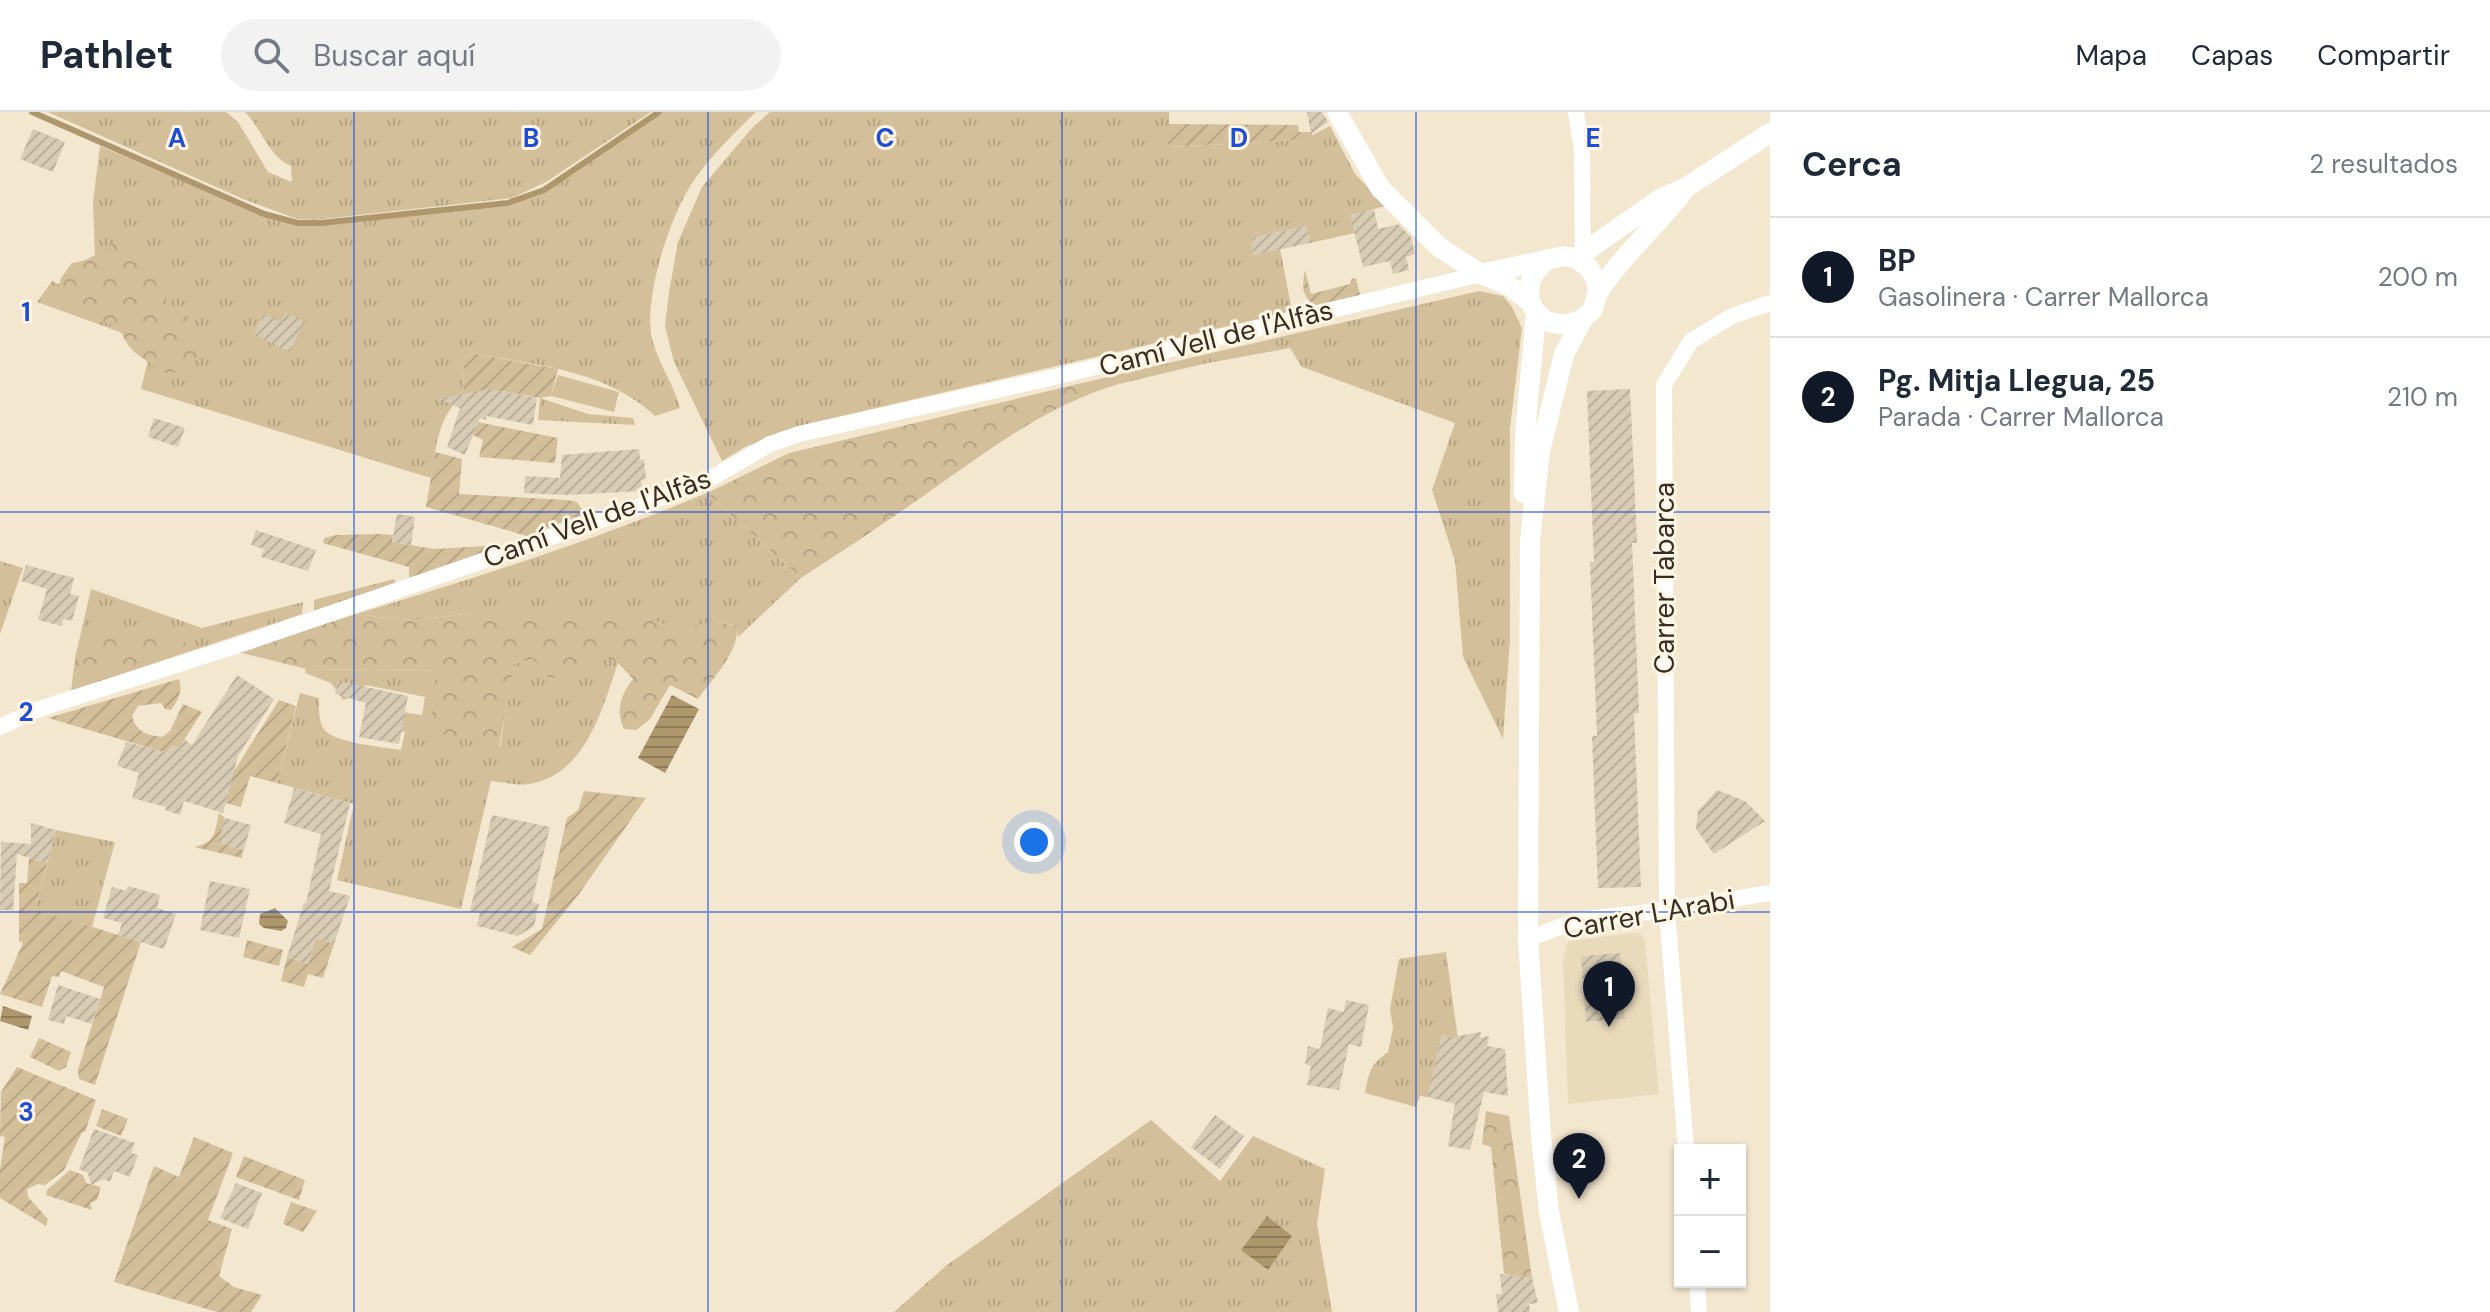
<!DOCTYPE html>
<html lang="es">
<head>
<meta charset="utf-8">
<style>
  :root { --surface:#fff; --page:#f2f2f3; --text:#1f2937; --muted:#747a83; --line:#e0e1e3; --accent:#111827 }
  body { margin:0; font-family:"DM Sans",sans-serif; background:var(--page); color:var(--text) }
  .controls { position:absolute; right:24px; bottom:24px; display:grid; overflow:hidden; border-radius:0px; box-shadow:0 2px 6px #0004 }
  .controls button { width:72px; height:72px; display:grid; place-items:center; padding:0; border:0; border-bottom:2px solid var(--line); background:var(--surface); color:var(--text); font:40px sans-serif }
  .you { position:absolute; left:1034px; top:730px; width:28px; height:28px; margin:-20px; border:6px solid #fff; border-radius:50%; background:#1a73e8; box-shadow:0 0 0 12px #1a73e833 }
  .badge { display:grid; place-items:center; width:52px; height:52px; border-radius:50%; background:var(--accent); color:#fff; font-size:26px; font-weight:700 }
  .pin { position:absolute; translate:-50% -66px; filter:drop-shadow(0 2px 4px #0008) }
  .pin::after { content:''; position:absolute; top:42px; width:28px; height:24px; background:inherit; clip-path:polygon(0 0,100% 0,50% 100%) }
  .list { margin:0; padding:0; list-style:none }
  h2 { display:flex; justify-content:space-between; align-items:center; height:104px; margin:0; padding:0 32px; font-size:34px }
  h2 small { font-size:26px; font-weight:400; color:var(--muted) }
  .list li { display:grid; grid-template-columns:52px 1fr auto; gap:24px; align-items:center; box-sizing:border-box; height:120px; padding:0 32px; border-top:2px solid var(--line) }
  .list b { display:block; font-size:30px; white-space:nowrap }
  .list p { margin:0; font-size:26px; white-space:nowrap; color:var(--muted) }
  .list em { font-size:26px; font-style:normal; color:var(--muted) }
  .icon { flex:none; width:44px; height:44px; fill:none; stroke:currentColor; stroke-width:2; stroke-linecap:round; stroke-linejoin:round }
  .map { position:relative; flex:none; width:1770px; height:1200px; overflow:hidden }
  header { display:flex; align-items:center; gap:48px; box-sizing:border-box; height:112px; padding:0 40px; background:var(--surface); border-bottom:2px solid var(--line) }
  header strong { font-size:38px }
  nav { display:flex; gap:44px; margin-inline-start:auto; font-size:28px }
  .search { width:560px; height:72px; background:var(--page); display:flex; align-items:center; gap:20px; box-sizing:border-box; padding:0 28px; border-radius:44px; color:var(--muted); font-size:30px }
  main { display:flex }
  aside { flex:1; background:var(--surface) }
  .map>svg:first-child { display:block }
</style>
</head>
<body>
<header>
<strong>Pathlet</strong>
<div class="search"><svg class="icon" aria-label="search" viewBox="0 0 24 24"><circle cx="10" cy="10" r="6"/><path d="M15 15l6 6"/></svg>Buscar aquí</div>
<nav><a>Mapa</a><a>Capas</a><a>Compartir</a></nav>
</header>
<main>
<div class="map">
<svg width="1770" height="1200" viewBox="0 0 1770 1200">
  <defs>
    <pattern id="grass-tufts" width="24" height="20" patternUnits="userSpaceOnUse" patternTransform="scale(2)"><rect width="24" height="20" fill="#d3bf9a"/><path d="M3 7l-1-3M5 7V3M7 7l1-3M15 17l-1-3M17 17v-4M19 17l1-3" fill="none" stroke="#b6a485"/></pattern>
    <pattern id="forest-crowns" width="20" height="18" patternUnits="userSpaceOnUse" patternTransform="scale(2)"><rect width="20" height="18" fill="#d3bf9a"/><path d="M2 6a3 3 0 1 1 6 0M12 15a3 3 0 1 1 6 0" fill="none" stroke="#b6a485"/></pattern>
    <pattern id="garden-furrows" width="10" height="10" patternUnits="userSpaceOnUse" patternTransform="scale(2)"><rect width="10" height="10" fill="#d3bf9a"/><path d="M-1 1l2-2M0 10L10 0M9 11l2-2" fill="none" stroke="#b6a485"/></pattern>
    <pattern id="water-rules" width="6" height="5" patternUnits="userSpaceOnUse" patternTransform="scale(2)"><rect width="6" height="5" fill="#ae976d"/><path d="M0 2.5h6" fill="none" stroke="#8e7c59"/></pattern>
    <pattern id="building-hatch" width="6" height="6" patternUnits="userSpaceOnUse" patternTransform="scale(2)"><rect width="6" height="6" fill="#d7cbb4"/><path d="M-1 1l2-2M0 6l6-6M5 7l2-2" fill="none" stroke="#b9af9b"/></pattern>
  </defs>
  <rect width="100%" height="100%" fill="#f4e7d0"/>
  <!-- built -->
  <polygon fill="#eadabc" points="1635,821 1641,822 1645,828 1659,982 1568,992 1563,848 1568,829"/>
  <!-- grass -->
  <g fill="url(#grass-tufts)">
    <path d="M48 0H226L238 10 268 60 292 70 291 54C268 44 262 17 245 0H651L546 70 512 86 314 108 297 107 243 87Z"/>
    <path d="M663 0H756C735 20 714 41 697 64 672 97 645 180 651 221 654 244 674 272 680 296L655 304C605 257 535 253 470 241L463 246 464 282C438 304 436 334 431 366L141 277 166 173 142 228 37 190 52 169 84 185 95 148 93 90 100 34 264 104 299 113H321L509 94 545 80Z"/>
    <polygon points="770,0 1169,0 1169,35 1303,28 1330,14 1355,62 1386,94 1351,103 1355,121 1310,131 1306,114 1251,126 1253,143 1280,137 1292,199 799,314 745,335 722,349 674,250 665,214 669,180 678,130 702,75 752,16"/>
    <polygon points="1479,179 1503,184 1512,195 1522,216 1510,316 1510,527 1503,627 1463,545 1455,449 1432,378 1455,311 1302,255 1290,236 1203,252 1119,272 1116,263"/>
    <polygon points="540,286 588,302 633,306 635,313 538,308"/>
    <path d="M707 381 801 466 738 525 737 514 714 509 679 519 659 510 472 501 408 509 356 502C475 466 593 429 707 381Z"/>
    <polygon points="0,449 23,456 0,522"/>
    <polygon points="394,467 396,471 314,499 314,488"/>
    <polygon points="91,477 202,516 303,490 302,502 71,579 75,546"/>
    <path d="M601 541 618 551C602 597 586 663 529 672 518 674 503 670 491 669L461 797 337 768 354 692 277 671 300 581 319 586C319 595 318 608 324 617 333 631 383 635 401 638L405 620 399 619 402 600 422 603 425 585 366 573 356 584 343 588 331 571 305 561 306 557 439 559 500 635 513 552 533 547 592 555Z"/>
    <polygon points="56,718 115,730 92,815 35,797"/>
    <path d="M1446 840 1458 927 1442 923 1428 985 1420 984 1416 995 1365 981C1369 961 1370 952 1388 940L1393 916 1390 897 1399 847Z"/>
    <polygon points="1151,1008 1220,1069 1253,1024 1325,1057 1317,1112 1332,1200 894,1200 947,1153"/>
  </g>
  <!-- forest -->
  <g fill="url(#forest-crowns)">
    <path d="M115 129 128 132 135 147 156 156 169 174 166 190C195 208 205 213 196 249L169 263C145 246 128 244 119 213 94 209 71 206 56 183L61 166 72 151C89 149 102 140 115 129Z"/>
    <path d="M1116 263 1119 272C1053 291 998 331 943 370 897 403 849 435 801 466L707 381 789 341Z"/>
    <path d="M539 499 606 500 659 510 679 518 713 509 737 514C740 539 712 567 698 587L670 573 650 607 636 618 624 617C615 599 621 582 633 567L618 551 601 542 592 555 569 569 546 564 533 547 514 552 499 635 429 619 439 559 306 557 238 540 356 502 408 509 472 501Z"/>
    <path d="M119 518 168 521 187 532 186 536 177 542 140 549 128 556 105 564 80 568C76 534 93 532 119 518Z"/>
    <polygon points="1486,999 1509,1004 1532,1166 1504,1162 1491,1035 1482,1032"/>
  </g>
  <!-- garden -->
  <g fill="url(#garden-furrows)">
    <polygon points="1169,12 1298,13 1299,20 1311,20 1312,24 1303,28 1168,35"/>
    <path d="M1305 158 1311 182 1350 172 1352 167 1356 166 1360 183 1316 193C1301 186 1302 172 1305 158Z"/>
    <polygon points="470,241 558,257 551,284 540,286 501,279 464,282 463,246"/>
    <polygon points="478,310 558,326 555,351 479,345 483,328 473,323"/>
    <polygon points="435,340 462,347 459,382 568,388 577,390 585,402 527,424 426,395"/>
    <polygon points="379,422 393,423 392,430 434,437 485,434 484,440 409,467 409,455 323,431 324,426 336,423"/>
    <path d="M179 567C183 579 178 588 171 598L165 597 161 591 138 594 132 604C136 620 147 623 162 625L170 619 183 592 202 600 179 636 172 633 167 641 48 606Z"/>
    <polygon points="279,588 296,594 277,671 250,664 241,695 225,691 234,659"/>
    <polygon points="584,679 646,686 579,782 530,843 512,835 542,817 567,706 578,698"/>
    <path d="M219 701 225 706 219 731 243 738 242 746 194 735C216 730 214 722 219 701Z"/>
    <polygon points="29,746 47,751 35,797 141,830 95,973 79,967 78,958 104,875 61,859 59,865 52,864 42,895 0,882 23,831 19,829 19,771 27,771"/>
    <polygon points="316,826 334,832 323,866 308,862 304,875 281,869 287,845 308,852"/>
    <polygon points="247,828 283,838 279,854 243,845"/>
    <polygon points="39,926 71,940 66,955 59,959 30,945"/>
    <polygon points="17,955 96,988 85,1020 82,1020 64,1058 45,1073 38,1072 27,1077 28,1085 48,1107 46,1114 0,1086 0,1058 5,1025 0,1024 1,980"/>
    <polygon points="102,997 128,1007 121,1024 96,1014"/>
    <polygon points="194,1025 233,1041 208,1108 232,1117 219,1164 234,1175 262,1183 251,1200 217,1200 114,1170 154,1054 179,1065"/>
    <polygon points="244,1044 305,1068 299,1088 236,1065"/>
    <polygon points="70,1058 83,1063 86,1071 101,1075 97,1088 90,1091 92,1098 46,1083 47,1078"/>
    <polygon points="291,1090 317,1099 303,1120 283,1112"/>
  </g>
  <!-- pitch -->
  <polygon fill="#d3bf9a" points="558,263 619,280 614,300 551,284"/>
  <!-- water -->
  <g fill="url(#water-rules)">
    <polygon points="672,583 699,597 665,661 638,646"/>
    <polygon points="275,796 288,809 286,816 281,819 264,816 259,812 260,802"/>
    <polygon points="3,894 32,904 28,918 0,909"/>
    <polygon points="1267,1104 1292,1124 1268,1158 1241,1138"/>
  </g>
  <g fill="none" stroke-linecap="round" stroke-linejoin="round">
    <!-- stream -->
    <polyline stroke="#ae976d" stroke-width="6" points="32,0 264,102 298,111 321,111 508,91 544,78 659,0"/>
  </g>
  <!-- building -->
  <g fill="url(#building-hatch)">
    <polygon points="1307,0 1322,0 1328,10 1311,22"/>
    <polygon points="33,17 65,30 53,60 20,47"/>
    <polygon points="1374,97 1378,117 1398,112 1411,125 1415,142 1406,145 1409,158 1393,162 1390,149 1363,155 1350,103"/>
    <polygon points="1306,114 1310,131 1253,143 1251,126"/>
    <polygon points="285,201 304,209 290,240 254,223 263,202 281,210"/>
    <polygon points="490,277 537,286 533,313 486,304 486,308 480,306 465,343 447,335 460,296 438,287"/>
    <polygon points="1630,277 1637,431 1632,431 1639,601 1634,601 1641,775 1598,776 1592,624 1597,624 1590,450 1594,450 1587,279"/>
    <polygon points="154,306 185,316 178,335 148,325"/>
    <polygon points="639,337 640,348 644,348 646,367 641,368 642,379 566,383 524,381 525,364 560,366 562,343"/>
    <polygon points="397,402 415,405 411,433 392,430"/>
    <polygon points="256,418 316,438 308,459 261,445 264,437 251,433"/>
    <polygon points="26,453 74,466 70,482 79,484 72,509 63,507 62,514 38,508 47,477 21,469"/>
    <polygon points="237,563 274,587 238,644 223,701 184,689 180,703 165,698 166,695 132,686 139,661 117,654 126,630 167,641 172,633 179,636 184,627 192,633"/>
    <polygon points="338,569 408,584 399,632 359,625 366,591 335,582"/>
    <polygon points="294,676 350,691 329,779 350,784 334,832 316,826 308,852 287,845 304,791 306,791 321,722 284,711"/>
    <polygon points="1717,678 1745,689 1765,709 1714,742 1696,717 1698,699"/>
    <polygon points="492,703 550,715 532,790 539,792 534,814 518,824 477,814 480,801 470,799"/>
    <polygon points="225,706 251,713 244,738 218,731"/>
    <polygon points="31,711 56,718 47,751 17,742 13,798 0,798 1,730 31,732"/>
    <polygon points="210,769 250,777 239,826 200,818"/>
    <polygon points="128,774 160,783 157,796 176,802 164,837 118,823 122,811 103,806 112,775 126,779"/>
    <polygon points="1620,841 1625,907 1586,910 1581,844"/>
    <polygon points="58,873 100,887 92,912 66,904 64,912 48,908"/>
    <polygon points="1346,888 1369,893 1361,935 1349,932 1339,978 1307,973 1311,954 1305,952 1308,934 1320,937 1328,896 1344,900"/>
    <polygon points="1481,920 1480,926 1489,924 1487,934 1505,937 1508,984 1484,980 1470,1038 1448,1034 1455,992 1427,985 1442,923 1452,925"/>
    <polygon points="1215,1003 1244,1024 1220,1057 1191,1035"/>
    <polygon points="94,1017 135,1031 131,1041 138,1043 130,1065 114,1059 110,1070 104,1067 91,1073 88,1061 79,1057"/>
    <polygon points="236,1071 262,1081 248,1117 220,1106"/>
    <polygon points="1500,1162 1532,1166 1538,1191 1529,1192 1530,1200 1498,1200 1496,1182 1502,1182"/>
  </g>
  <g fill="none" stroke-linecap="round" stroke-linejoin="round">
    <!-- minor -->
    <g stroke="#fff" stroke-width="16">
      <polyline points="1576,0 1582,37 1583,150"/>
      <polyline points="0,615 39,597 245,531 630,398 708,368 770,332 799,322 1046,267 1481,162"/>
      <polyline points="1528,827 1578,808 1667,798 1770,781"/>
      <polyline points="1686,1038 1667,798 1664,273 1691,229 1732,204 1770,191"/>
      <polyline points="1697,1170 1699,1200"/>
    </g>
    <!-- tertiary -->
    <g stroke="#fff" stroke-width="20">
      <polyline points="1337,0 1380,76 1439,135 1481,162 1510,174 1531,191"/>
      <polyline points="1576,146 1660,87 1685,76 1770,21"/>
      <path d="M1549 147C1508 174 1536 229 1583 207"/>
      <polyline points="1481,162 1564,144 1576,146 1589,156 1595,166 1598,178 1593,197 1583,207 1564,242 1540,339 1530,428 1528,827 1541,1024 1549,1100 1569,1200"/>
      <path d="M1598 181C1622 143 1656 115 1683 80"/>
      <polyline points="1524,381 1525,322 1536,201"/>
    </g>
  </g>
  <!-- grid -->
  <path fill="none" stroke="#1d4ed8" stroke-width="2" stroke-opacity="0.55" d="M354 0V1200M708 0V1200M1062 0V1200M1416 0V1200M0 400H1770M0 800H1770"/>
  <g text-anchor="middle" dominant-baseline="central" stroke-width="6" stroke-linejoin="round" paint-order="stroke">
    <!-- street labels -->
    <g font-size="28" fill="#332f26" stroke="#fff5e2">
      <text transform="translate(1216 226) rotate(-14)">Camí Vell de l'Alfàs</text>
      <text transform="translate(597 406) rotate(-20)">Camí Vell de l'Alfàs</text>
      <text transform="translate(1664 466) rotate(-90)">Carrer Tabarca</text>
      <text transform="translate(1649 802) rotate(-10)">Carrer L'Arabi</text>
    </g>
  </g>
  <g font-size="26" text-anchor="middle" font-weight="bold" fill="#1d4ed8" stroke="#fff5e2" stroke-width="6" stroke-linejoin="round" paint-order="stroke">
    <text x="177" y="35">A</text>
    <text x="531" y="35">B</text>
    <text x="885" y="35">C</text>
    <text x="1239" y="35">D</text>
    <text x="1593" y="35">E</text>
    <text x="26" y="209">1</text>
    <text x="26" y="609">2</text>
    <text x="26" y="1009">3</text>
  </g>
</svg>
<div class="controls">
<button>+</button>
<button>−</button>
</div>
<div class="you"></div>
<div class="pin badge" style="left:1609px;top:915px">1</div>
<div class="pin badge" style="left:1579px;top:1087px">2</div>
</div>
<aside>
<h2>Cerca<small>2 resultados</small></h2>
<ul class="list">
<li><span class="badge">1</span><div><b>BP</b><p>Gasolinera · Carrer Mallorca</p></div><em>200 m</em></li>
<li><span class="badge">2</span><div><b>Pg. Mitja Llegua, 25</b><p>Parada · Carrer Mallorca</p></div><em>210 m</em></li>
</ul>
</aside>
</main>
</body>
</html>
